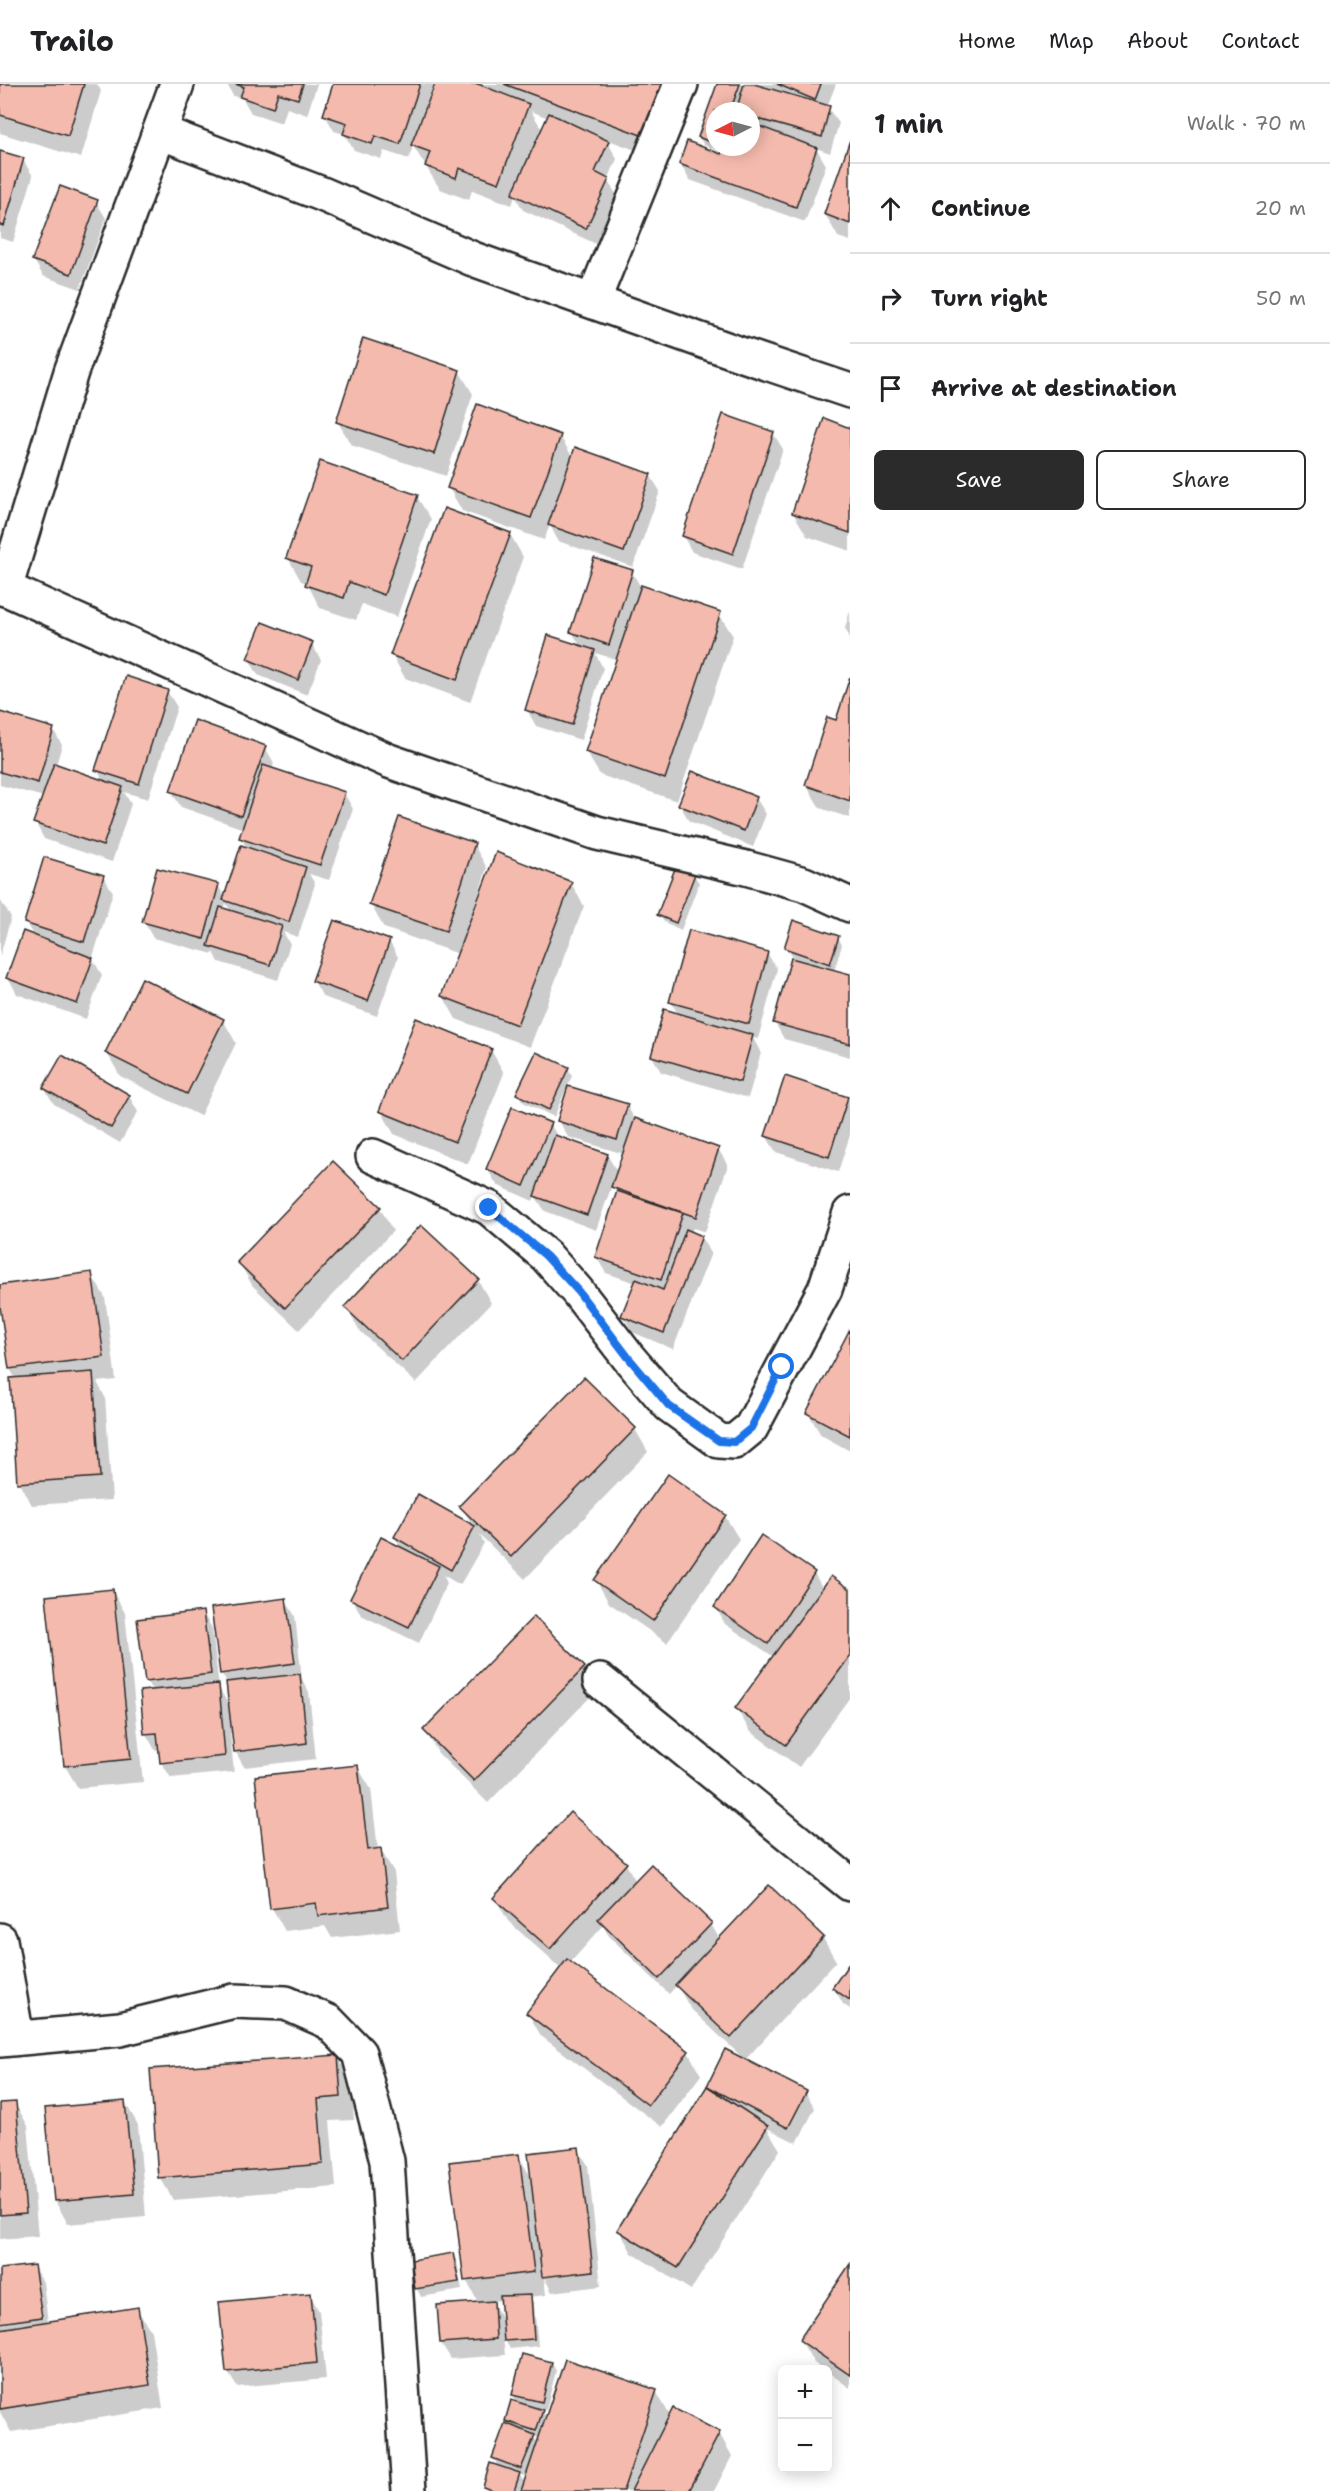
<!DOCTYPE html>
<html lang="en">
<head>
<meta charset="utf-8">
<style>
  :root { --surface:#fff; --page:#f6f6f6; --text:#202124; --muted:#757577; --line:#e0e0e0; --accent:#2b2b2b }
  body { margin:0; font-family:"Shantell Sans",sans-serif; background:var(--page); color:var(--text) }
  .controls { position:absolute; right:18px; bottom:18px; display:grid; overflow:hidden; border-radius:9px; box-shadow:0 3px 15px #0003 }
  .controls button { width:54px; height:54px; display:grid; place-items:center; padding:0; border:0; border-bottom:2px solid var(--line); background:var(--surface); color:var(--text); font:30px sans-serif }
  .compass { position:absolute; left:706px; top:18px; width:54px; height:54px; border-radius:50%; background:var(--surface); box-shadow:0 3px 15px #0003; rotate:264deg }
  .stop { position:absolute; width:18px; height:18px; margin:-14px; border:4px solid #1a73e8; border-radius:50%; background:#fff }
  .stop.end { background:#1a73e8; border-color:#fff; box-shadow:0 2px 6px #0008 }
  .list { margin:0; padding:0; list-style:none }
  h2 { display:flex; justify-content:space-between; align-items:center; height:78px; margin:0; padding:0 24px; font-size:26px }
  h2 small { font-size:20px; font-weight:400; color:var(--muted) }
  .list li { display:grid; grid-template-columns:39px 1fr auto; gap:18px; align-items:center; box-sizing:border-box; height:90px; padding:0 24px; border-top:2px solid var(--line) }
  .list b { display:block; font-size:22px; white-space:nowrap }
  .list em { font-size:20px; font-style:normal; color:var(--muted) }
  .actions { display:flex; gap:12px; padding:18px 24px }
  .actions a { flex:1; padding:14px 0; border:2px solid var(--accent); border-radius:9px; text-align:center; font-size:21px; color:var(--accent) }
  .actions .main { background:var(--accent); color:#fff }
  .icon { flex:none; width:33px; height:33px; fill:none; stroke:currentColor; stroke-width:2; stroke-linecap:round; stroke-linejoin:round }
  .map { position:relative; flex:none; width:850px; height:2407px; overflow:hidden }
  header { display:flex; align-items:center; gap:36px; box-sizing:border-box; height:84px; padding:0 30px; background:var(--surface); border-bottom:2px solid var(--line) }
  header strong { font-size:28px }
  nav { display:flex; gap:33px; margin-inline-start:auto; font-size:21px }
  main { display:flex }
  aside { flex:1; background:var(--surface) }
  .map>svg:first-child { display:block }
</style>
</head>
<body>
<header>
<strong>Trailo</strong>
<nav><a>Home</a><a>Map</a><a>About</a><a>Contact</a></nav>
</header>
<main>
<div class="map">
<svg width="850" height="2407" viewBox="0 0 850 2407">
  <rect width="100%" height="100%" fill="#fff"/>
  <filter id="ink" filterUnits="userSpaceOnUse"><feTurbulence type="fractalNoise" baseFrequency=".0167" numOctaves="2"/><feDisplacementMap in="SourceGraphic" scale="12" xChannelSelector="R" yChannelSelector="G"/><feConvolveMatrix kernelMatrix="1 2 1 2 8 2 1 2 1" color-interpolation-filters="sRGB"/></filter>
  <g filter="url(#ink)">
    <!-- shadow -->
    <g fill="#0003" fill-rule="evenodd">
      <polygon points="0,0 97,0 101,7 81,74 0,49"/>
      <polygon points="227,0 317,0 307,31 287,24 282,39 251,29 243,15 233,12"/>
      <path d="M335 0H691L662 76 606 55 617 75 608 96 617 112 596 160 523 126 515 112 512 121 472 106 469 116 440 105 413 62 409 75 384 67 381 75 354 66 344 50 334 47 325 31ZM531 27 548 34 543 47Z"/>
      <path d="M718 0H742L745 4 746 0 756 2 755 0H836L827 23 839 39 830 69 816 64 826 81 805 138 690 96 680 80 722 72 723 68 704 61 699 53ZM715 27H751V63H715Z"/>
      <polygon points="850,61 850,157 838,153 825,130"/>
      <polygon points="0,69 23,76 33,92 13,158 0,154"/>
      <polygon points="96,118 106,134 80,205 43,192 34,176"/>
      <polygon points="459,287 473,310 446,392 351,361 338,338"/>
      <polygon points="850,345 850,467 807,452 793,429"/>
      <polygon points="773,349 783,365 742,485 692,468 683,452"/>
      <polygon points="560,352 573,374 650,391 660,407 633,483 558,457 550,441 544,456 462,427 449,404"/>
      <polygon points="417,413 431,435 397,533 362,520 356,536 320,524 307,499 301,497 288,474"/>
      <polygon points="510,450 523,473 470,618 405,594 392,571"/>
      <polygon points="632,488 642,505 719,530 733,552 677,717 600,691 586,668 618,576 595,569 603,584 581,656 536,642 527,626 581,563 572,548"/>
      <polygon points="850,527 850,554 845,544"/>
      <polygon points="312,560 321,576 307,611 258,591 249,575"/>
      <polygon points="850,598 850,734 820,724 806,701 837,638"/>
      <polygon points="167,607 177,623 148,715 124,708 131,720 112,778 44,755 35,738 44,713 0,701 0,630 53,645 62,661 56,681 104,698 97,686"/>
      <path d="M265 663 274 679 272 685 344 709 353 725 329 796 309 790 315 800 298 853 283 848 290 860 278 896 219 878 214 868 213 870 153 854 144 838 218 801 225 814 247 764 241 754 244 745 181 723 171 707ZM226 819 232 829 224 826Z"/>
      <polygon points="756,714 766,730 753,763 689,737 680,721"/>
      <polygon points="474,761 487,784 476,818 571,799 584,822 530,963 456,935 443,912 459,870 384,844 371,821"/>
      <polygon points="694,791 699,799 681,846 664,838 659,830"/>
      <polygon points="103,792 113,808 93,873 91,872 102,891 86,935 17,910 8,893 34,853 26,839"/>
      <polygon points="0,816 11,833 0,872"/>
      <polygon points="838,853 842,861 834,887 850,892 850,973 784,955 775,939 793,873 786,864"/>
      <polygon points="389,857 398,873 377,932 323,913 313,896"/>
      <polygon points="767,869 777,885 758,955 753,954 761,969 748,1014 661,988 652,972 678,930 671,918"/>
      <polygon points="223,936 236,959 200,1032 120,992 107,969"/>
      <polygon points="491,966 504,989 468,1080 394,1050 381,1027"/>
      <polygon points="568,984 572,992 567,1003 627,1021 635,1036 718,1065 728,1081 705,1148 693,1144 691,1149 701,1153 711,1169 673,1265 632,1248 623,1231 636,1199 606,1189 596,1173 617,1111 612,1101 596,1146 545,1127 535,1112 533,1117 497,1101 487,1085 550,1040 558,1053 607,1071 618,1089 624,1070 568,1053 559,1037 568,1006 566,1005 554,1033 523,1018 518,1010"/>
      <polygon points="44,1004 129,1012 138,1028 120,1059 54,1020"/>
      <polygon points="847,1014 850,1019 850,1051 838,1088 776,1068 766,1052"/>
      <polygon points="380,1124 393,1147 299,1246 252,1201 239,1178"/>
      <polygon points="421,1143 478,1196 491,1219 416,1299 359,1246 346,1223"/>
      <polygon points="91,1190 105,1213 116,1296 97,1298 105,1313 112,1416 32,1421 19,1398 16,1295 10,1285 0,1202"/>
      <polygon points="850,1248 850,1367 821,1351 808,1329"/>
      <polygon points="635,1345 648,1368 525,1495 479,1450 484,1459 460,1501 443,1491 447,1499 419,1559 361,1531 352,1514 402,1465 395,1453 473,1442 461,1422"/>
      <polygon points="669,1392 725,1432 739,1455 667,1559 609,1519 596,1496"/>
      <polygon points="814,1489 823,1505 850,1507 850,1613 799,1683 750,1647 736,1624 774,1573 725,1540 716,1524"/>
      <polygon points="112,1506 125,1529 143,1698 78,1704 65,1682"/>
      <polygon points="285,1515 295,1532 302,1595 309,1608 316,1675 244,1683 235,1667 233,1649 230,1649 234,1688 171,1694 161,1678 160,1665 155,1666 146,1650 153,1608 147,1598 202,1528 212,1544 219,1604 230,1623 228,1600 221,1589"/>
      <polygon points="584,1584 597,1606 488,1719 438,1669 425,1646"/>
      <polygon points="357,1682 371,1705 378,1766 380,1765 394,1788 400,1846 332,1854 325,1842 285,1847 272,1824"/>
      <polygon points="626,1780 636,1798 651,1782 711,1840 720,1856 823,1854 836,1877 745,1976 690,1924 677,1901 669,1910 609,1852 603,1842 570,1879 688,1968 701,1991 662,2043 541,1952 528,1929 561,1885 508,1837 495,1814"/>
      <polygon points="850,1880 850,1925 843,1920 834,1904"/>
      <polygon points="726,1967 805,2008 815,2024 797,2059 767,2044 780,2066 691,2206 632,2169 619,2146 708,2003"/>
      <polygon points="337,1973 351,1995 354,2036 330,2037 336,2103 173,2116 160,2093"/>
      <polygon points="125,2018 138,2041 146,2133 68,2140 55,2117"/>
      <polygon points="15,2019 28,2042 38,2152 0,2155 0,2021"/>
      <path d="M578 2065 588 2081 601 2202 552 2208 544 2193 546 2211 530 2213 534 2220 538 2262 510 2265 503 2253 505 2271 451 2275 441 2259 479 2220 466 2196 518 2071 532 2095ZM502 2216 504 2238 492 2217Z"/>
      <polygon points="453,2171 457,2178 462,2206 421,2213 417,2205"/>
      <polygon points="33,2182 43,2198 48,2239 137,2225 151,2247 163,2324 11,2348 0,2328 0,2187"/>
      <polygon points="850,2182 850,2304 828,2288 828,2286 823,2286 814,2279 801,2257"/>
      <polygon points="310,2211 319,2227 326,2295 237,2303 227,2287"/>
      <path d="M552 2279 556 2287 546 2326 540 2324 547 2335 656 2307 669 2330 667 2337 719 2349 732 2372 714 2407H487L484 2403 499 2384 493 2373 510 2343 506 2336 518 2319 513 2311ZM533 2352 540 2354 538 2360ZM519 2390 527 2393 525 2400Z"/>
    </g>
    <!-- building -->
    <g fill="#f4baad" stroke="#2b2b2b" stroke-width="1.5">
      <polygon points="0,0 84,0 68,52 0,31"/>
      <polygon points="235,0 303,0 298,15 278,9 273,24 240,13 244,3"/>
      <polygon points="333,0 420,0 400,60 375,52 372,60 343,50 347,39 323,31"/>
      <polygon points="435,0 478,0 529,20 499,99 459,84 456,94 425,82 430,68 411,61"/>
      <polygon points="504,0 669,0 649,54"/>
      <polygon points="717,0 740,0 730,27 715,27 715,60 698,53"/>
      <polygon points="744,0 754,0 830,22 822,53 751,33 751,27 736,27"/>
      <polygon points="777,0 821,0 815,16"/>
      <polygon points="549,29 609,57 595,88 609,95 586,145 512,110"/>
      <polygon points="751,39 817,64 796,123 679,80 687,57 721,70 723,63 751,63"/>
      <polygon points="850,56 850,140 824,130"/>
      <polygon points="0,67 24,74 4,142 0,141"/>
      <polygon points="60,102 98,116 71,190 32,176"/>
      <polygon points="363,254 460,286 434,370 336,338"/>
      <polygon points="477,320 561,351 531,434 447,404"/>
      <polygon points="723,330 774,348 733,470 682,452"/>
      <polygon points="824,334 850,344 850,449 792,429"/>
      <polygon points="575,363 651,390 624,468 548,441"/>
      <polygon points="320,377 418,411 384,511 349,498 344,514 305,501 311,483 286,474"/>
      <polygon points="444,424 511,449 457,596 390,571"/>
      <polygon points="594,474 633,486 609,561 570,548"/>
      <polygon points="641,501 721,528 665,695 585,668"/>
      <polygon points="262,538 313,558 298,596 247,575"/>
      <polygon points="548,551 595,566 572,641 525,626"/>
      <polygon points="126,592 168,606 139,700 95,686"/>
      <polygon points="850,593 850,717 805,701 827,633 836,636"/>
      <polygon points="0,628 54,644 38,699 0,688"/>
      <polygon points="195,636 266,662 241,732 170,707"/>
      <polygon points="54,679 123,703 103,762 33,739"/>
      <polygon points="263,681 345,708 320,781 239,754"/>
      <polygon points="692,687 757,713 744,747 678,721"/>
      <polygon points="399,733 475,759 446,847 369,821"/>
      <polygon points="241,761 306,783 289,838 223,816"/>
      <polygon points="496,768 572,798 517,941 441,912"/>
      <polygon points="44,773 104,791 84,858 24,839"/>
      <polygon points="676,782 695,790 676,839 657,831"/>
      <polygon points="157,784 219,800 204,855 142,838"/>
      <polygon points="220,823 282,842 270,881 208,862"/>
      <polygon points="334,836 390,856 368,917 312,897"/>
      <polygon points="793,836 839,852 830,880 784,864"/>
      <polygon points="689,846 768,868 749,940 669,918"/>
      <polygon points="23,847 93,874 77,920 6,894"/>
      <polygon points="791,874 850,890 850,960 773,939"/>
      <polygon points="142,894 224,935 187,1010 105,969"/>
      <polygon points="664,925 753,951 740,998 651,972"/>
      <polygon points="416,934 492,965 455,1058 379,1027"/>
      <polygon points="536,968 569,983 549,1026 516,1010"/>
      <polygon points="62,971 130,1011 111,1044 43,1004"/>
      <polygon points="785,992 848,1013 829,1073 765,1052"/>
      <polygon points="568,1002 628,1020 617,1056 557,1037"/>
      <polygon points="512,1023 551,1039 524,1102 486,1085"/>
      <polygon points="635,1034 719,1064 696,1133 611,1103"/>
      <polygon points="555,1051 608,1070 587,1131 534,1112"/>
      <polygon points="333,1077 381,1123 285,1224 237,1178"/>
      <polygon points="617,1107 683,1129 661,1196 595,1173"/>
      <polygon points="421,1141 479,1195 402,1277 344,1223"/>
      <polygon points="686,1145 702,1152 664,1249 621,1232 636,1195 663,1206"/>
      <polygon points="92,1188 104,1273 9,1285 0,1222 0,1201"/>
      <polygon points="850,1245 850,1352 806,1329"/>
      <polygon points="93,1288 100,1393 17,1399 10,1294"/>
      <polygon points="584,1293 636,1344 511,1473 459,1422"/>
      <polygon points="668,1390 726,1431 653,1537 594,1496"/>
      <polygon points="418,1410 475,1442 451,1486 394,1453"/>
      <polygon points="761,1451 815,1488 768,1560 714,1523"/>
      <polygon points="381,1453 439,1482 409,1543 350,1515"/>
      <polygon points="831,1492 850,1505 850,1572 786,1661 735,1624"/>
      <polygon points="113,1505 131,1675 64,1682 46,1512"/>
      <polygon points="286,1514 295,1579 220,1590 211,1524"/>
      <polygon points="203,1527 211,1590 145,1598 137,1535"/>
      <polygon points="534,1532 585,1583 474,1697 423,1646"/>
      <polygon points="300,1590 307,1659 234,1668 226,1598"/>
      <polygon points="219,1600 225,1672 160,1679 157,1649 144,1650 140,1607"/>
      <polygon points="358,1681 368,1766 381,1764 388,1823 318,1832 316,1819 270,1825 255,1692"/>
      <polygon points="570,1728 627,1779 550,1865 493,1814"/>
      <polygon points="651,1780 712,1839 659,1895 598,1835"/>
      <polygon points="769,1801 824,1853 731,1954 675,1901"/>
      <polygon points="567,1875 689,1967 648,2021 526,1929"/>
      <polygon points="850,1878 850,1916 832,1904"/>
      <polygon points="725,1965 807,2007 788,2044 707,2002"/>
      <polygon points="338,1971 341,2013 318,2015 323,2080 158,2094 150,1985"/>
      <polygon points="707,2002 768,2042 678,2184 617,2146"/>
      <polygon points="125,2017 134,2110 54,2117 45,2024"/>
      <polygon points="16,2018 26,2129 0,2131 0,2019"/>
      <polygon points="579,2063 593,2187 542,2193 528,2069"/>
      <polygon points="519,2070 534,2188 464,2197 449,2078"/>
      <polygon points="453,2169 459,2198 415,2205 411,2176"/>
      <polygon points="850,2180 850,2291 799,2256"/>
      <polygon points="34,2181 42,2233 0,2239 0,2185"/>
      <polygon points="311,2209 317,2279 226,2288 219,2218"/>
      <polygon points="531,2211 534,2255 504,2257 500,2212"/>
      <polygon points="494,2217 496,2255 440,2259 437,2221"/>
      <polygon points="138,2223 150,2301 0,2325 0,2245"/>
      <polygon points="522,2270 552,2278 542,2318 512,2311"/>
      <polygon points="565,2275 657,2306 623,2407 521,2407"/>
      <polygon points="511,2316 543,2326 536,2347 505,2337"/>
      <polygon points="673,2324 720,2348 689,2407 631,2407"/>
      <polygon points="505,2339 535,2351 521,2385 492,2374"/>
      <polygon points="490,2379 520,2389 514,2407 495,2407 483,2403"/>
    </g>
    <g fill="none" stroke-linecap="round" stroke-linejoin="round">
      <defs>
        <g id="street">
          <polyline points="160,48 322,110 473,175 737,269 850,307"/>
          <polyline points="593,217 681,0"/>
          <polyline points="0,502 389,677 597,749 746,784 804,800 850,821"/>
          <polyline points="5,505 71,288 177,0"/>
          <polyline points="373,1072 489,1124 546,1172 577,1207 628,1273 669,1321 719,1357 734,1358 751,1344 825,1205 850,1129"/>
          <polyline points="600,1597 850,1800"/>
          <polyline points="0,1856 17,1954"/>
          <polyline points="0,1956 120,1945 234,1917 286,1919 329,1938 359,1969 387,2077 409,2407"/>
        </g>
      </defs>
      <!-- street casing -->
      <use href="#street" stroke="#2b2b2b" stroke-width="38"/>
      <!-- street -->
      <use href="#street" stroke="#fff" stroke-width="33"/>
    </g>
  </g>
  <g fill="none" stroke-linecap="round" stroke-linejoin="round" filter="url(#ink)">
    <!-- route -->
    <polyline stroke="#1a73e8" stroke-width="8" points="489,1124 546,1172 578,1207 628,1273 669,1322 719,1357 734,1358 751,1344 782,1283"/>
  </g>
</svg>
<div class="controls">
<button>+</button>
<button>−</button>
</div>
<svg class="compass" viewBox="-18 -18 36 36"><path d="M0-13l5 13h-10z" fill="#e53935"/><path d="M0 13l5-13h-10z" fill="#757577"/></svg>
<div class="stop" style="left:782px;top:1283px"></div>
<div class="stop end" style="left:489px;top:1124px"></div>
</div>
<aside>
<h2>1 min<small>Walk · 70 m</small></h2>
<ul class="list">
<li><svg class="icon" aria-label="ahead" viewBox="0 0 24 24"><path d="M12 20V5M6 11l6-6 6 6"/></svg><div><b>Continue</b></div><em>20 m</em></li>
<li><svg class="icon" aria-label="right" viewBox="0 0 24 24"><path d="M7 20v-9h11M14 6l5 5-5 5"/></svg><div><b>Turn right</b></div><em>50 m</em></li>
<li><svg class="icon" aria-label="arrive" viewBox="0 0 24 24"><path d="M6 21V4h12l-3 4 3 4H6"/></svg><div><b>Arrive at destination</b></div></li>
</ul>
<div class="actions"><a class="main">Save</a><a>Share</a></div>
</aside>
</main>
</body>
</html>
